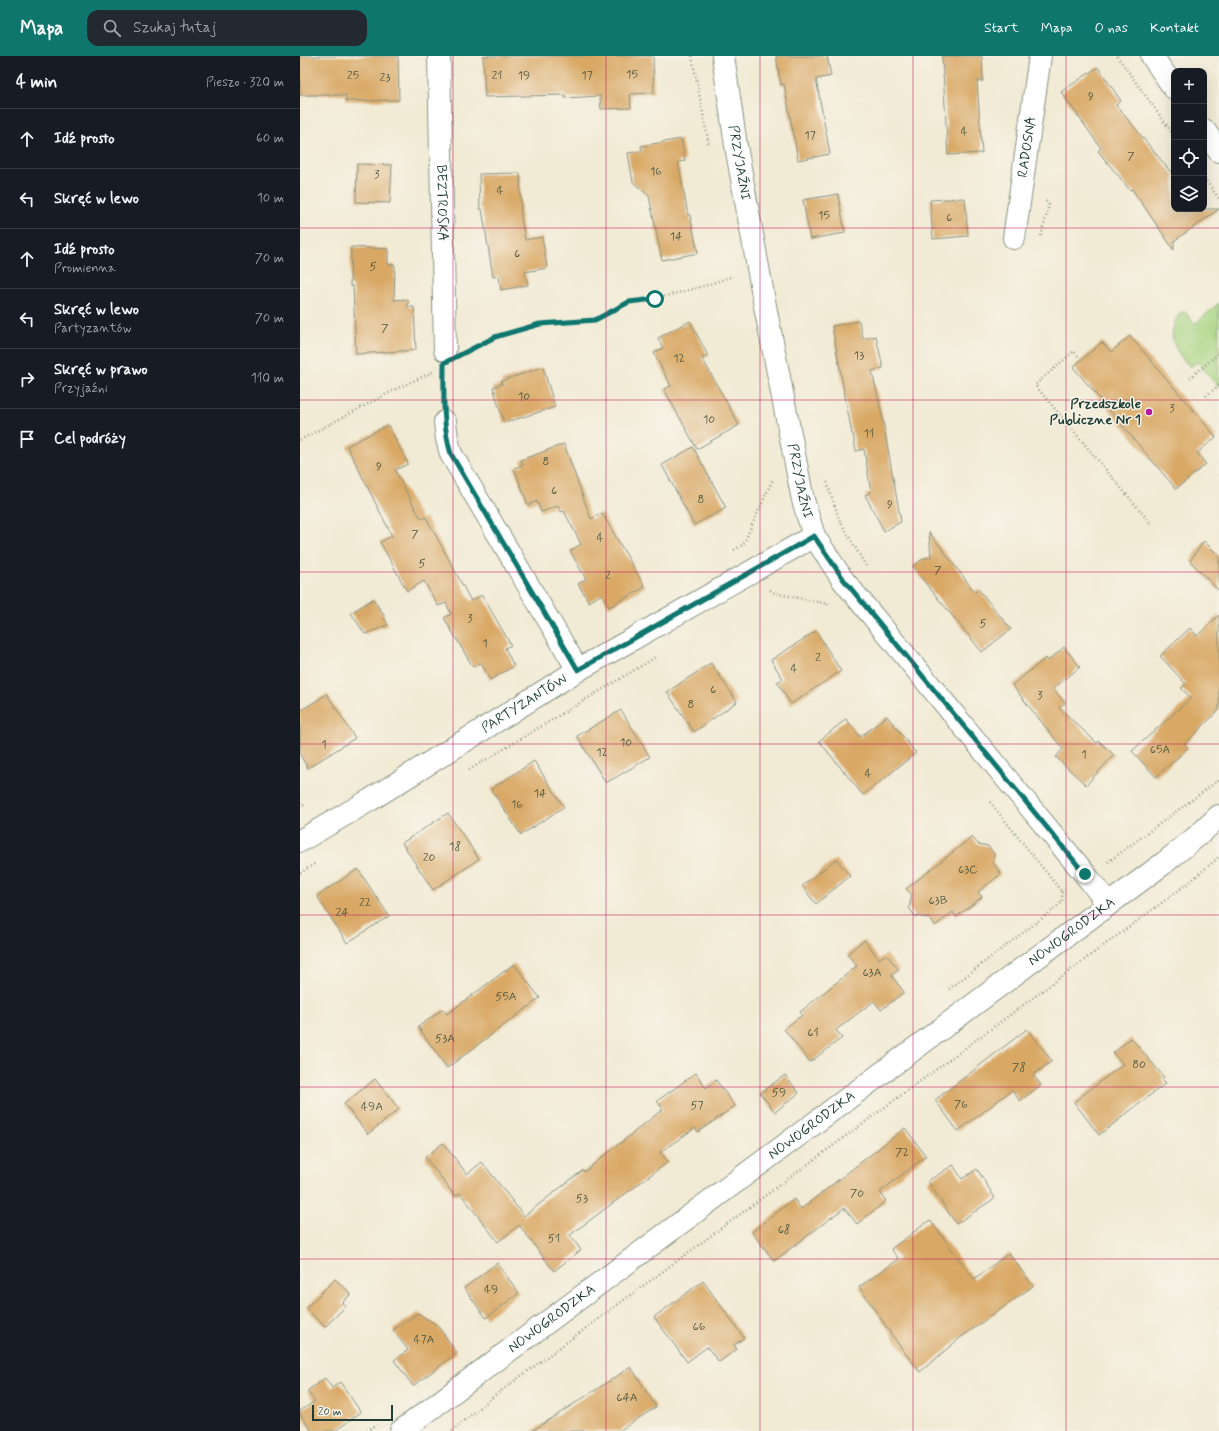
<!DOCTYPE html>
<html lang="pl">
<head>
<meta charset="utf-8">
<style>
  :root { --surface:#171b24; --page:#242831; --text:#f1f3f6; --muted:#9ea1a6; --line:#363941; --accent:#0f766e }
  body { margin:0; font-family:Mynerve,sans-serif; background:var(--page); color:var(--text) }
  .controls { position:absolute; right:12px; top:12px; display:grid; overflow:hidden; border-radius:8px; box-shadow:0 4px 16px #0002 }
  .controls button { width:36px; height:36px; display:grid; place-items:center; padding:0; border:0; border-bottom:1px solid var(--line); background:var(--surface); color:var(--text); font:20px sans-serif }
  .scale { position:absolute; left:12px; bottom:10px; width:81px; box-sizing:border-box; padding-left:4px; border:2px solid #1f3d34; border-top:0; font-size:11px; line-height:14px; white-space:nowrap; color:#1f3d34; -webkit-text-stroke:3px #f7f3e8; paint-order:stroke }
  .stop { position:absolute; width:12px; height:12px; margin:-9px; border:3px solid #0f766e; border-radius:50%; background:#fff }
  .stop.end { background:#0f766e; border-color:#fff; box-shadow:0 1px 4px #0008 }
  .list { margin:0; padding:0; list-style:none }
  h2 { display:flex; justify-content:space-between; align-items:center; height:52px; margin:0; padding:0 16px; font-size:17px }
  h2 small { font-size:13px; font-weight:400; color:var(--muted) }
  .list li { display:grid; grid-template-columns:26px 1fr auto; gap:12px; align-items:center; box-sizing:border-box; height:60px; padding:0 16px; border-top:1px solid var(--line) }
  .list b { display:block; font-size:15px; white-space:nowrap }
  .list p { margin:0; font-size:13px; white-space:nowrap; color:var(--muted) }
  .list em { font-size:13px; font-style:normal; color:var(--muted) }
  .icon { flex:none; width:22px; height:22px; fill:none; stroke:currentColor; stroke-width:2; stroke-linecap:round; stroke-linejoin:round }
  .map { position:relative; flex:none; width:919px; height:1375px; overflow:hidden }
  header { display:flex; align-items:center; gap:24px; box-sizing:border-box; height:56px; padding:0 20px; background:var(--accent); color:#fff }
  header strong { font-size:19px }
  nav { display:flex; gap:22px; margin-inline-start:auto; font-size:14px }
  .search { width:280px; height:36px; background:var(--page); display:flex; align-items:center; gap:10px; box-sizing:border-box; padding:0 14px; border-radius:12px; color:var(--muted); font-size:15px }
  main { display:flex }
  aside { flex:1; background:var(--surface) }
  .map>svg:first-child { display:block }
</style>
</head>
<body>
<header>
<strong>Mapa</strong>
<div class="search"><svg class="icon" aria-label="search" viewBox="0 0 24 24"><circle cx="10" cy="10" r="6"/><path d="M15 15l6 6"/></svg>Szukaj tutaj</div>
<nav><a>Start</a><a>Mapa</a><a>O nas</a><a>Kontakt</a></nav>
</header>
<main>
<aside>
<h2>4 min<small>Pieszo · 320 m</small></h2>
<ul class="list">
<li><svg class="icon" aria-label="ahead" viewBox="0 0 24 24"><path d="M12 20V5M6 11l6-6 6 6"/></svg><div><b>Idź prosto</b></div><em>60 m</em></li>
<li><svg class="icon" aria-label="left" viewBox="0 0 24 24"><path d="M17 20v-9H6M10 6l-5 5 5 5"/></svg><div><b>Skręć w lewo</b></div><em>10 m</em></li>
<li><svg class="icon" aria-label="ahead" viewBox="0 0 24 24"><path d="M12 20V5M6 11l6-6 6 6"/></svg><div><b>Idź prosto</b><p>Promienna</p></div><em>70 m</em></li>
<li><svg class="icon" aria-label="left" viewBox="0 0 24 24"><path d="M17 20v-9H6M10 6l-5 5 5 5"/></svg><div><b>Skręć w lewo</b><p>Partyzantów</p></div><em>70 m</em></li>
<li><svg class="icon" aria-label="right" viewBox="0 0 24 24"><path d="M7 20v-9h11M14 6l5 5-5 5"/></svg><div><b>Skręć w prawo</b><p>Przyjaźni</p></div><em>110 m</em></li>
<li><svg class="icon" aria-label="arrive" viewBox="0 0 24 24"><path d="M6 21V4h12l-3 4 3 4H6"/></svg><div><b>Cel podróży</b></div></li>
</ul>
</aside>
<div class="map">
<svg width="919" height="1375" viewBox="0 0 919 1375">
  <rect width="100%" height="100%" fill="#f7f3e8"/>
  <filter id="ink" filterUnits="userSpaceOnUse"><feTurbulence type="fractalNoise" baseFrequency=".025" numOctaves="2"/><feDisplacementMap in="SourceGraphic" scale="8" xChannelSelector="R" yChannelSelector="G"/><feConvolveMatrix kernelMatrix="1 2 1 2 8 2 1 2 1" color-interpolation-filters="sRGB"/></filter>
  <filter id="wash" filterUnits="userSpaceOnUse"><feTurbulence type="fractalNoise" baseFrequency=".012" numOctaves="4" result="noise"/><feDisplacementMap in="SourceGraphic" scale="16" xChannelSelector="R" yChannelSelector="G"/><feGaussianBlur stdDeviation="0.9" result="paint"/><feColorMatrix in="noise" values="0 0 0 0 0 0 0 0 0 0 0 0 0 0 0 0 0 1.4 0 .05"/><feComposite in="paint" operator="in"/></filter>
  <g filter="url(#wash)">
    <rect width="100%" height="100%" fill="#f1ead4"/>
    <!-- green -->
    <path fill="#a7d481" stroke="#63885a" d="M919 247V332L898 306 890 311C874 293 865 280 880 257L885 256 895 268Z"/>
    <g id="blocks">
      <!-- building -->
      <g fill="#d9a865">
        <polygon points="0,0 98,0 99,44 46,45 46,39 0,39"/>
        <polygon points="183,0 353,0 354,37 330,38 331,52 301,53 300,40 265,42 265,39 185,41"/>
        <polygon points="476,0 527,0 531,20 516,23 530,98 498,104 484,28 481,29"/>
        <polygon points="642,0 682,0 683,25 677,25 682,97 648,99"/>
        <polygon points="798,11 821,45 816,49 874,120 874,153 919,153 874,185 874,194 832,133 830,134 798,95 801,92 761,36"/>
        <polygon points="381,83 385,105 378,106 388,159 390,159 398,197 362,204 349,140 333,126 328,97 342,95 341,90"/>
        <polygon points="57,108 92,109 90,147 56,146"/>
        <polygon points="220,117 221,161 225,184 242,181 247,212 225,216 228,229 201,234 199,220 193,221 182,153 180,153 179,118"/>
        <polygon points="538,138 545,177 510,183 503,144"/>
        <polygon points="665,142 668,180 633,183 630,144"/>
        <polygon points="51,191 88,193 88,209 95,209 94,244 108,243 108,251 114,251 116,294 56,298 53,230 50,230"/>
        <polygon points="390,265 408,300 402,302 439,369 397,393 364,333 371,330 354,297 363,292 358,282"/>
        <polygon points="559,265 563,283 576,280 583,312 572,315 581,354 601,466 584,475 565,439 571,436 564,393 556,395 553,378 552,378 532,270"/>
        <polygon points="830,280 916,381 897,397 906,408 876,433 773,311 802,286 811,296"/>
        <polygon points="243,311 255,351 204,367 193,331 202,328 201,325"/>
        <polygon points="88,369 108,408 95,414 117,456 122,463 126,461 171,545 182,539 211,589 205,592 214,610 190,624 181,607 173,611 144,562 151,558 146,547 138,550 124,525 107,535 80,486 92,480 47,390"/>
        <polygon points="264,388 291,463 302,457 345,531 309,551 302,538 289,546 278,528 286,523 270,495 281,488 264,455 261,456 258,450 241,456 237,445 228,449 214,412 223,409 221,404"/>
        <polygon points="393,391 426,452 394,469 362,409"/>
        <polygon points="629,476 675,536 678,533 711,573 682,596 627,529 613,510 624,502 631,501"/>
        <polygon points="904,485 919,500 919,535 890,505"/>
        <polygon points="73,543 85,561 84,562 88,569 65,578 51,557"/>
        <polygon points="919,559 919,654 885,688 888,692 856,721 832,695 891,642 881,632 886,628 860,600 890,572 897,580"/>
        <polygon points="516,575 541,615 491,648 477,626 483,623 471,604"/>
        <polygon points="764,591 780,611 753,633 765,647 759,652 797,687 799,685 814,699 786,729 756,701 763,693 712,629 746,602 748,605"/>
        <polygon points="411,607 437,646 394,676 367,636"/>
        <polygon points="27,638 55,682 8,712 0,699 0,655"/>
        <polygon points="321,654 350,701 306,727 277,680"/>
        <polygon points="587,660 616,697 563,739 519,685 546,663 560,681"/>
        <polygon points="234,705 264,751 221,779 191,733"/>
        <polygon points="148,757 179,803 133,834 102,787"/>
        <polygon points="672,781 678,788 688,790 694,798 693,807 701,818 678,836 682,841 656,861 653,856 635,870 629,862 615,860 609,852 612,839 606,833"/>
        <polygon points="536,803 550,820 516,848 502,830"/>
        <polygon points="58,813 89,860 47,887 17,840"/>
        <polygon points="564,884 579,903 586,898 599,914 591,919 604,936 581,954 574,945 536,974 542,982 510,1006 484,973 502,959 500,956 557,910 547,898"/>
        <polygon points="214,908 240,942 147,1012 118,971 143,953 147,958"/>
        <polygon points="727,973 752,1005 733,1019 741,1029 720,1045 712,1034 658,1075 635,1044"/>
        <polygon points="831,982 864,1021 862,1023 866,1027 799,1079 774,1046 823,1008 813,997"/>
        <polygon points="396,1017 406,1032 416,1024 435,1050 398,1076 395,1072 360,1096 368,1106 270,1179 281,1194 254,1215 219,1169 198,1186 160,1137 155,1140 125,1101 143,1087 167,1118 182,1106 224,1160 283,1114 284,1116 363,1053 357,1045"/>
        <polygon points="485,1019 499,1037 475,1056 460,1037"/>
        <polygon points="75,1023 99,1053 68,1078 44,1048"/>
        <polygon points="605,1072 626,1100 580,1136 586,1145 557,1168 544,1152 474,1205 452,1176 494,1143 501,1153"/>
        <polygon points="653,1109 662,1123 677,1113 695,1142 656,1168 628,1125"/>
        <polygon points="630,1164 674,1223 709,1197 733,1230 660,1282 620,1316 599,1289 559,1231 599,1203 591,1193"/>
        <polygon points="197,1207 219,1237 186,1262 164,1232"/>
        <polygon points="35,1223 51,1238 42,1247 46,1250 25,1271 6,1252"/>
        <polygon points="403,1225 444,1282 434,1289 437,1293 419,1306 407,1291 387,1306 354,1261"/>
        <polygon points="118,1257 137,1269 157,1297 113,1330 94,1304 108,1294 93,1274"/>
        <polygon points="331,1311 356,1351 319,1375 232,1375"/>
        <polygon points="25,1322 32,1332 40,1326 61,1356 35,1375 12,1375 0,1358 0,1355 15,1345 7,1335"/>
      </g>
    </g>
  </g>
  <g filter="url(#ink)">
    <use href="#blocks" fill-opacity="0" stroke="#889484" stroke-width="1"/>
    <g fill="none" stroke-linecap="round" stroke-linejoin="round">
      <defs>
        <g id="minor">
          <path id="s1" d="M139 0 145 294"/>
          <path id="s2" d="M423 0 436 90 465 250 503 444 514 480 543 524 785 818 808 848"/>
          <polyline points="852,0 874,32"/>
          <polyline points="904,74 919,95"/>
          <path id="s3" d="M714 182 740 0"/>
          <polyline points="145,366 147,383 151,398 278,614"/>
          <path id="s4" d="M0 785 70 744 278 614 514 480"/>
          <path id="s5" d="M101 1375 864 807 901 777 919 760"/>
        </g>
      </defs>
      <!-- minor casing -->
      <use href="#minor" stroke="#889484" stroke-width="24"/>
      <!-- path -->
      <g stroke="#889484" stroke-width="2.5" stroke-dasharray="1 3" stroke-linecap="butt">
        <polyline points="392,0 409,89"/>
        <polyline points="817,0 874,79"/>
        <polyline points="904,122 919,143"/>
        <polyline points="741,180 749,149 745,144"/>
        <polyline points="170,294 195,281 240,268 295,264 329,246 355,243 407,229 433,220"/>
        <polyline points="778,300 774,295 735,329 852,469"/>
        <polyline points="144,318 145,341"/>
        <polyline points="890,322 919,297"/>
        <polyline points="906,340 919,329"/>
        <polyline points="0,384 98,332 133,316"/>
        <polyline points="527,426 539,463 567,512"/>
        <polyline points="434,494 443,489 472,425 471,422"/>
        <polyline points="470,534 474,537 528,548 530,550"/>
        <polyline points="169,714 356,601"/>
        <polyline points="690,746 762,836"/>
        <polyline points="0,747 7,751"/>
        <polyline points="808,806 919,724"/>
        <polyline points="0,817 16,807"/>
        <polyline points="649,933 753,854 762,846 762,836 765,834"/>
        <polyline points="67,1375 77,1368"/>
        <polyline points="152,1375 194,1340 787,902 887,828 919,801"/>
      </g>
      <!-- minor -->
      <use href="#minor" stroke="#fff" stroke-width="22"/>
    </g>
  </g>
  <g fill="none" stroke-linecap="round" stroke-linejoin="round" filter="url(#ink)">
    <!-- route -->
    <path stroke="#0f766e" stroke-width="5" d="M355 243 329 246 295 264 240 268 195 281 144 307C144 337 142 369 151 398L278 614 514 480 544 524 785 818"/>
  </g>
  <!-- grid -->
  <path fill="none" stroke="#c2185b" stroke-width="1" stroke-opacity="0.55" d="M153 0V1375M306 0V1375M460 0V1375M613 0V1375M766 0V1375M0 172H919M0 344H919M0 516H919M0 688H919M0 859H919M0 1031H919M0 1203H919"/>
  <!-- markers -->
  <circle fill="#b5179e" stroke="#f7f3e8" stroke-width="1.5" cx="849" cy="356" r="4"/>
  <g text-anchor="middle" dominant-baseline="central" stroke-width="3" stroke-linejoin="round" paint-order="stroke">
    <!-- number labels -->
    <g font-size="12" fill="#4e5840">
      <text x="332" y="19">15</text>
      <text x="53" y="20">25</text>
      <text x="197" y="20">21</text>
      <text x="224" y="20">19</text>
      <text x="287" y="20">17</text>
      <text x="85" y="22">23</text>
      <text x="791" y="41">9</text>
      <text x="664" y="76">4</text>
      <text x="510" y="80">17</text>
      <text x="831" y="101">7</text>
      <text x="356" y="116">16</text>
      <text x="77" y="119">3</text>
      <text x="200" y="135">4</text>
      <text x="524" y="160">15</text>
      <text x="649" y="162">6</text>
      <text x="376" y="181">14</text>
      <text x="217" y="198">6</text>
      <text x="73" y="211">5</text>
      <text x="85" y="273">7</text>
      <text x="559" y="300">13</text>
      <text x="379" y="303">12</text>
      <text x="224" y="341">10</text>
      <text x="872" y="353">3</text>
      <text x="409" y="364">10</text>
      <text x="569" y="378">11</text>
      <text x="246" y="406">8</text>
      <text x="79" y="411">9</text>
      <text x="254" y="435">6</text>
      <text x="401" y="444">8</text>
      <text x="590" y="449">9</text>
      <text x="115" y="479">7</text>
      <text x="300" y="482">4</text>
      <text x="122" y="508">5</text>
      <text x="638" y="515">7</text>
      <text x="308" y="520">2</text>
      <text x="170" y="563">3</text>
      <text x="683" y="568">5</text>
      <text x="185" y="588">1</text>
      <text x="518" y="602">2</text>
      <text x="494" y="613">4</text>
      <text x="413" y="634">6</text>
      <text x="740" y="640">3</text>
      <text x="391" y="649">8</text>
      <text x="326" y="687">10</text>
      <text x="24" y="689">1</text>
      <text x="860" y="694">65A</text>
      <text x="302" y="697">12</text>
      <text x="784" y="699">1</text>
      <text x="568" y="718">4</text>
      <text x="240" y="738">14</text>
      <text x="217" y="749">16</text>
      <text x="155" y="791">18</text>
      <text x="129" y="802">20</text>
      <text x="668" y="814">63C</text>
      <text x="638" y="845">63B</text>
      <text x="65" y="847">22</text>
      <text x="42" y="857">24</text>
      <text x="572" y="917">63A</text>
      <text x="206" y="941">55A</text>
      <text x="513" y="977">61</text>
      <text x="145" y="983">53A</text>
      <text x="839" y="1009">80</text>
      <text x="719" y="1012">78</text>
      <text x="479" y="1037">59</text>
      <text x="661" y="1049">76</text>
      <text x="397" y="1050">57</text>
      <text x="72" y="1051">49A</text>
      <text x="602" y="1097">72</text>
      <text x="557" y="1138">70</text>
      <text x="282" y="1143">53</text>
      <text x="484" y="1174">68</text>
      <text x="254" y="1183">51</text>
      <text x="191" y="1234">49</text>
      <text x="399" y="1271">66</text>
      <text x="124" y="1284">47A</text>
      <text x="327" y="1342">64A</text>
    </g>
    <!-- street labels -->
    <g font-size="14" fill="#1f3d34" stroke="#f7f3e8">
      <text stroke="none"><textPath href="#s3" startOffset="92">RADOSNA</textPath></text>
      <text stroke="none"><textPath href="#s2" startOffset="108">PRZYJAŹNI</textPath></text>
      <text stroke="none"><textPath href="#s1" startOffset="147">BEZTROSKA</textPath></text>
      <text stroke="none"><textPath href="#s2" startOffset="432">PRZYJAŹNI</textPath></text>
      <text stroke="none"><textPath href="#s4" startOffset="263">PARTYZANTÓW</textPath></text>
      <text stroke="none"><textPath href="#s5" startOffset="836">NOWOGRODZKA</textPath></text>
      <text stroke="none"><textPath href="#s5" startOffset="512">NOWOGRODZKA</textPath></text>
      <text stroke="none"><textPath href="#s5" startOffset="188">NOWOGRODZKA</textPath></text>
    </g>
    <!-- poi labels -->
    <g font-size="14" font-weight="bold" fill="#1f3d34" stroke="#f7f3e8" text-anchor="end">
      <text x="841" y="348">Przedszkole<tspan x="841" dy="16">Publiczne Nr 1</tspan></text>
    </g>
  </g>
</svg>
<div class="controls">
<button>+</button>
<button>−</button>
<button><svg class="icon" aria-label="locate" viewBox="0 0 24 24"><circle cx="12" cy="12" r="6"/><path d="M12 2v4M12 18v4M2 12h4M18 12h4"/></svg></button>
<button><svg class="icon" aria-label="layers" viewBox="0 0 24 24"><path d="M12 4l9 5-9 5-9-5zM3 14l9 5 9-5"/></svg></button>
</div>
<div class="scale">20 m</div>
<div class="stop" style="left:355px;top:243px"></div>
<div class="stop end" style="left:785px;top:818px"></div>
</div>
</main>
</body>
</html>
